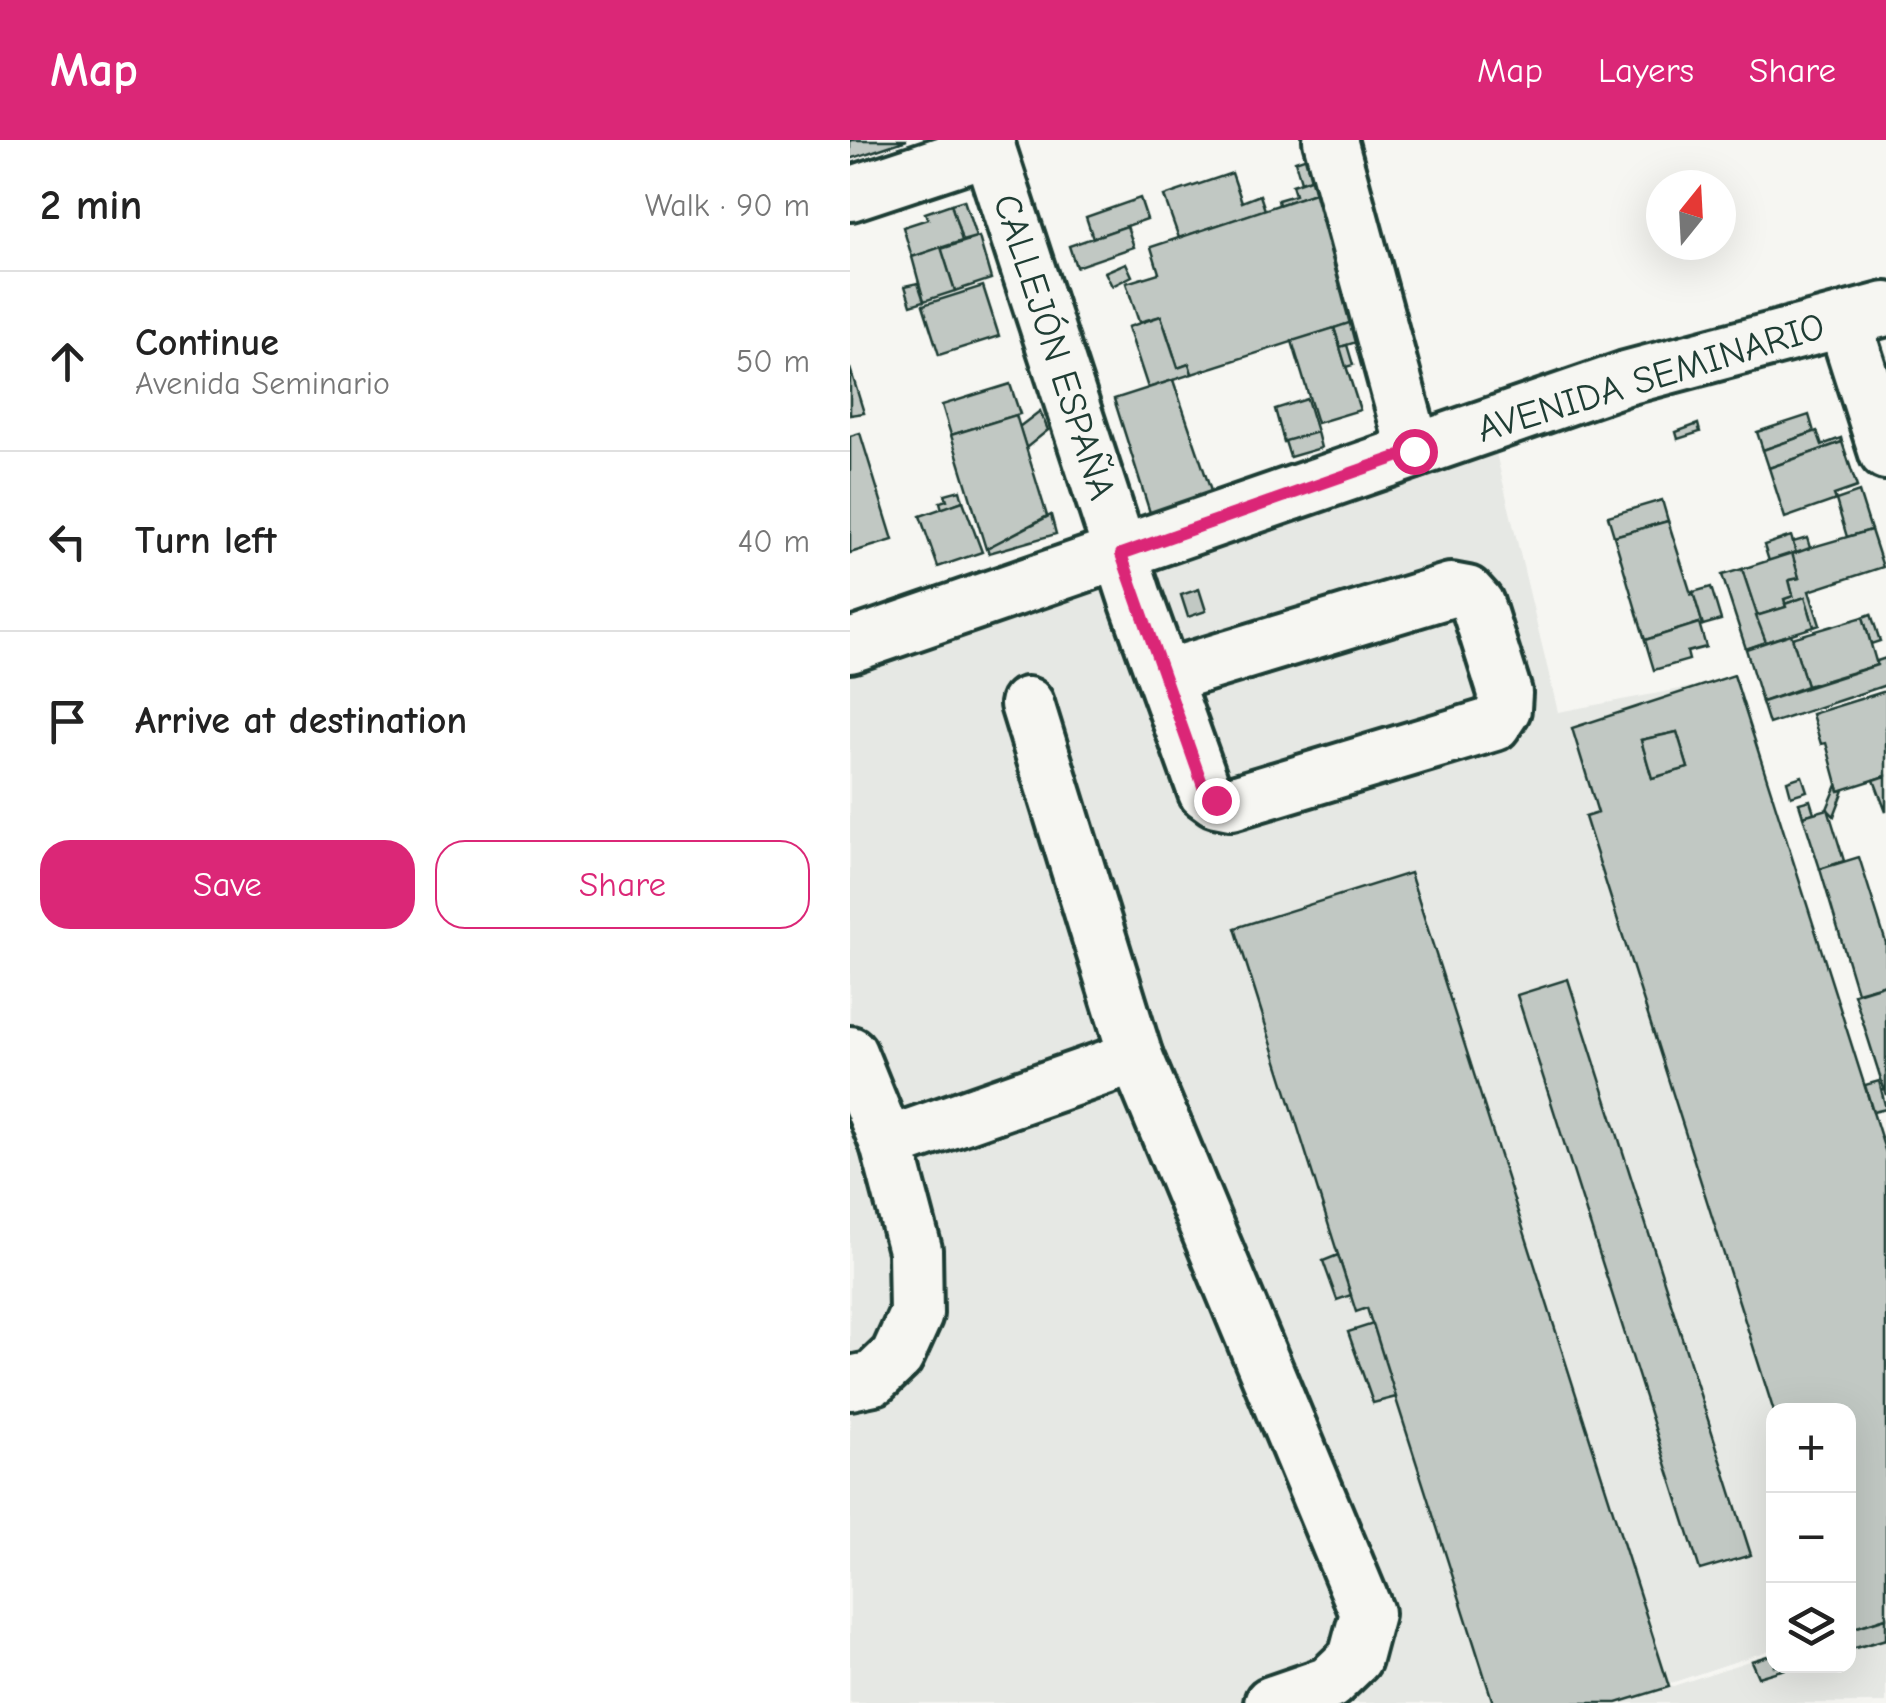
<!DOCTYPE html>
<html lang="en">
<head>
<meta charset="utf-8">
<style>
  :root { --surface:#fff; --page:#f2f2f2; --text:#222; --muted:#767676; --line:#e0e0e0; --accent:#db2777 }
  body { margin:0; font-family:"Comic Neue",sans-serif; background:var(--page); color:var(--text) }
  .controls { position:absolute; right:30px; bottom:30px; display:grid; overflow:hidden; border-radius:20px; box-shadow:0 10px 40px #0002 }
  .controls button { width:90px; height:90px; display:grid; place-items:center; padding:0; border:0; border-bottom:2px solid var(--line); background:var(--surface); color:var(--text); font:50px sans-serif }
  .compass { position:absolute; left:796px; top:30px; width:90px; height:90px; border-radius:50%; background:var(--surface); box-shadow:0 10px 40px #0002; rotate:18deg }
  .stop { position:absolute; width:30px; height:30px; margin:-22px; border:8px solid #db2777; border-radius:50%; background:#fff }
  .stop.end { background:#db2777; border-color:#fff; box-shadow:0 2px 10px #0008 }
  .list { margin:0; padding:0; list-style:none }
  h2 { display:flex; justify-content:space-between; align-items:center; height:130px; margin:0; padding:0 40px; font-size:42px }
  h2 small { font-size:32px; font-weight:400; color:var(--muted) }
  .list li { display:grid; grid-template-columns:65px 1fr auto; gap:30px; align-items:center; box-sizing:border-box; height:180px; padding:0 40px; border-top:2px solid var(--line) }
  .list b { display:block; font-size:38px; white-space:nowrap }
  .list p { margin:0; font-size:32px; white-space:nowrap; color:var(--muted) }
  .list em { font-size:32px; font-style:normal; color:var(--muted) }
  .actions { display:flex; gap:20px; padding:30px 40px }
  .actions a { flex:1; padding:22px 0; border:2px solid var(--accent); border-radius:30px; text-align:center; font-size:35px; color:var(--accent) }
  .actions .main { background:var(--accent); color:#fff }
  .icon { flex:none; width:55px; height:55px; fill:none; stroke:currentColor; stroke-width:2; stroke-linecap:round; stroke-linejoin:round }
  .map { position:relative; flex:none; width:1036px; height:1563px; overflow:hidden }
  header { display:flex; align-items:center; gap:60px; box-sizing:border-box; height:140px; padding:0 50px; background:var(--accent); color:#fff }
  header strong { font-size:48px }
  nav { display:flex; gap:55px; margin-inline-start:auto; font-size:35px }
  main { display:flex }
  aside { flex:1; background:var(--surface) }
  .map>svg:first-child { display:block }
</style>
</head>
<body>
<header>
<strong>Map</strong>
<nav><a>Map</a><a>Layers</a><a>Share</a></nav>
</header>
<main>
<aside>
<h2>2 min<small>Walk · 90 m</small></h2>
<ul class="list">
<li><svg class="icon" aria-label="ahead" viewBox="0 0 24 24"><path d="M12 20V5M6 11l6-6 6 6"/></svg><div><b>Continue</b><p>Avenida Seminario</p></div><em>50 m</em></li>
<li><svg class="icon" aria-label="left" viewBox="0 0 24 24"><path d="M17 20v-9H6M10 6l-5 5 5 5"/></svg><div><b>Turn left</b></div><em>40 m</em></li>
<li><svg class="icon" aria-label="arrive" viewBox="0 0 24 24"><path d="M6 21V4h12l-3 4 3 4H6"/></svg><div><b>Arrive at destination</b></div></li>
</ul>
<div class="actions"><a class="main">Save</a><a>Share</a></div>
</aside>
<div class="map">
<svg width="1036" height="1563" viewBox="0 0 1036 1563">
  <rect width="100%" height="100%" fill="#f6f6f2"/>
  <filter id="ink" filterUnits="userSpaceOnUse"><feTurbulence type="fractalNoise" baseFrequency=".01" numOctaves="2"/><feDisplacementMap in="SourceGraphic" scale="20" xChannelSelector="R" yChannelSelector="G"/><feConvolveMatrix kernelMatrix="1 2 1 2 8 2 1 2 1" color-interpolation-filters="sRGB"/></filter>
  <g filter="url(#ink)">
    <!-- built -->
    <g fill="#e6e8e4">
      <polygon points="645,309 708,572 862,543 998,1270 924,1270 923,1509 761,1563 0,1563 0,522"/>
      <polygon points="1036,1476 1036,1563 772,1563 923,1513 924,1526 998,1526 999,1488"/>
    </g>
    <!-- building -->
    <g fill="#c1c8c3" stroke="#1f3d34" stroke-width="2.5" fill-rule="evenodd">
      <polygon points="0,0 57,0 0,19"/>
      <polygon points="463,15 469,36 451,42 445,21"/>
      <polygon points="382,33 392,62 410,55 415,70 329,98 314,56"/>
      <polygon points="469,36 474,50 429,65 428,60 445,55 442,45"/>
      <polygon points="474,50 513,179 342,234 339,224 328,228 311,176 289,182 276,143 309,133 301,107"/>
      <polygon points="290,58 297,79 243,98 236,77"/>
      <polygon points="114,60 126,97 112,101 101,64"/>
      <polygon points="101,64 112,101 62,117 53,87 78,79 75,73"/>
      <polygon points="277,86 284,107 226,127 219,106"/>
      <polygon points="129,97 141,139 105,151 91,109"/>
      <polygon points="91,107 105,151 74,161 62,117"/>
      <polygon points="276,123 282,136 262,146 255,132"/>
      <polygon points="68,143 74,161 61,165 55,146"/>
      <polygon points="133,146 149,196 89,215 73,165"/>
      <polygon points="311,176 328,228 339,224 342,234 298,248 278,187"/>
      <polygon points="502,182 510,201 490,207 484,188"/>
      <polygon points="484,188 510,270 467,283 442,201"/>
      <polygon points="497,205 503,225 496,227 490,207"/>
      <polygon points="0,228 14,273 0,275"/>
      <polygon points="323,240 362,354 301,376 264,259"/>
      <polygon points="160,244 170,274 101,295 92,265"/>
      <polygon points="457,259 467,292 434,302 425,269"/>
      <polygon points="190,271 198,290 176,308 169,287"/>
      <polygon points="166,275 197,376 136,409 101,295"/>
      <polygon points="959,275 964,292 913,310 907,292"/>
      <polygon points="848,284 850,292 828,299 826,292"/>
      <polygon points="967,291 972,305 991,298 992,302 919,328 913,310"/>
      <polygon points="467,292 471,308 440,317 435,301"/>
      <polygon points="10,293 43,400 0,413 0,296"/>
      <polygon points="992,302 1007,347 984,355 986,360 935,378 919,328"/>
      <polygon points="110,350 113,361 92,369 90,362 97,360 95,354"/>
      <polygon points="1009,352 1021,390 997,397 986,360"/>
      <polygon points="812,360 818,381 764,396 758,376"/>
      <polygon points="113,361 132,412 88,427 70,376"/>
      <polygon points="201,375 206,394 139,413 137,408"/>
      <polygon points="818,381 841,454 843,452 853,485 850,486 849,483 795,500 764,396"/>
      <polygon points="1021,390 1033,427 959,451 970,485 964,487 955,457 935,464 934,459 943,456 939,440 949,438 942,413"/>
      <polygon points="941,396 946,413 919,421 914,405"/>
      <polygon points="957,398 960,408 946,413 943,402"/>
      <polygon points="942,413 949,438 939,440 943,456 934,459 936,467 906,476 892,429"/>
      <polygon points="892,429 916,502 896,509 872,435"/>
      <polygon points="861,447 871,480 853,485 843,452"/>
      <polygon points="349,449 356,471 338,477 331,455"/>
      <polygon points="955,457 964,487 916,502 906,476 936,467 935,464"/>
      <polygon points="1021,474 1030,501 1021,504 1013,477"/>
      <polygon points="1013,477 1027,525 957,546 942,498"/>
      <polygon points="849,483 856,507 837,512 839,520 804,530 795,500"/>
      <polygon points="941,494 957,546 912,562 896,509"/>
      <polygon points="1036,518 1036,545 919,584 912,562 1027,525 1027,521"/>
      <path d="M884 535 1036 1013V1478L998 1490V1270L924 1272 735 677 748 673 722 588ZM827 592 838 628 802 638 791 600Z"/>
      <polygon points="1036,551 1036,636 989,651 976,603 971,604 962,574"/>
      <polygon points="827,592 838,628 802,638 791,600"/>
      <polygon points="952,636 957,651 941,656 937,641"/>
      <polygon points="1036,636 1036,672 1024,640"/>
      <polygon points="987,645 989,651 994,650 984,676 977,669"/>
      <polygon points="960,660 964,673 953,676 949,663"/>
      <polygon points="978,669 994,721 970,729 953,676"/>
      <polygon points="1009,717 1036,803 1036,844 1007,852 970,729"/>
      <polygon points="560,733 819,1547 767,1563 643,1563 517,1168 506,1172 385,788"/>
      <polygon points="718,839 901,1415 850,1430 667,855"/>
      <polygon points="1036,844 1036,955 1004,854"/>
      <polygon points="1029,941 1036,969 1023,972 1015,945"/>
      <polygon points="488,1115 501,1155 487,1160 473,1121"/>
      <polygon points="523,1184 546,1257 523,1263 498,1192"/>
      <polygon points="1036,1478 1036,1499 998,1510 998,1490"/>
      <polygon points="924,1514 924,1526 945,1526 908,1537 901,1521"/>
    </g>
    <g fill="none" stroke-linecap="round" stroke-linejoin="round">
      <defs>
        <g id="minor">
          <polyline points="136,0 285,457 355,652 366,660 381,663 644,584 654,569 655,553 627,464 617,453 601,450 314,537"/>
          <polyline points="480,0 564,311"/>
          <polyline points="0,54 139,8"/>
          <polyline points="994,181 1036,313"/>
          <polyline points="0,506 776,238 1036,169"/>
          <polyline points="177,564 286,917"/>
          <polyline points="0,913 37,1004 65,1110 66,1174 47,1216 24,1238 0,1243"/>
          <polyline points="37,1004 286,917 517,1473 505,1518 479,1543 421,1563"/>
        </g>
      </defs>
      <!-- minor casing -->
      <use href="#minor" stroke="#1f3d34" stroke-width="60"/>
      <!-- minor -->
      <use href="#minor" stroke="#f6f6f2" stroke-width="52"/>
    </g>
  </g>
  <g fill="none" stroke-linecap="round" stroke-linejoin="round" filter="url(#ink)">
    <!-- route -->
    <polyline stroke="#db2777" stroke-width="12" points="366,660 355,652 271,414 564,311"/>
  </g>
  <g text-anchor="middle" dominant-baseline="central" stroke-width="9" stroke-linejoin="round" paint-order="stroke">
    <!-- street labels -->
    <g font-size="38" fill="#1f3d34" stroke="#f6f6f2">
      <text transform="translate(204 207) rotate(72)">CALLEJÓN ESPAÑA</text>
      <text transform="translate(801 238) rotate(-17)">AVENIDA SEMINARIO</text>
    </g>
  </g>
</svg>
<div class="controls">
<button>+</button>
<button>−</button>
<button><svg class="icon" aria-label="layers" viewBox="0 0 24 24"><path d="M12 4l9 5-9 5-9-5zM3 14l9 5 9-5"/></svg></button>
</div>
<svg class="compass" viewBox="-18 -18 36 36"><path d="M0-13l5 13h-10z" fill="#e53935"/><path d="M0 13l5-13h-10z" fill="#767676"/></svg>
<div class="stop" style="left:564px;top:311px"></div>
<div class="stop end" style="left:366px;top:660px"></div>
</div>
</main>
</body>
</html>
